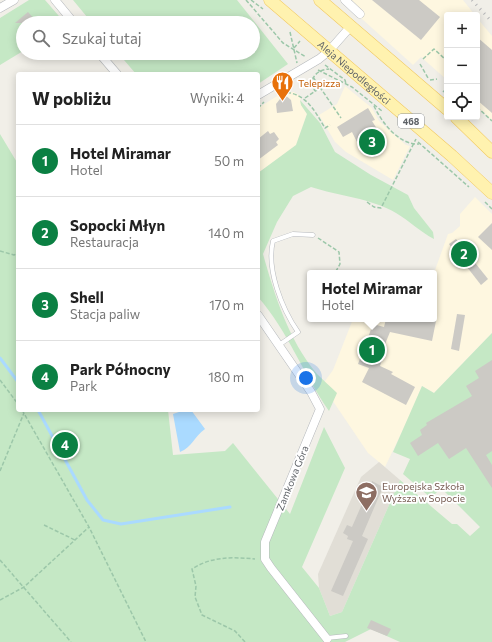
<!DOCTYPE html>
<html lang="pl">
<head>
<meta charset="utf-8">
<style>
  :root { --surface:#fff; --page:#f6f6f6; --text:#222; --muted:#767676; --line:#e0e0e0; --accent:#0b8043 }
  body { margin:0; font-family:Commissioner,sans-serif; background:var(--page); color:var(--text) }
  .controls { position:absolute; right:12px; top:12px; display:grid; overflow:hidden; border-radius:4px; box-shadow:0 2px 10px #0003 }
  .controls button { width:36px; height:36px; display:grid; place-items:center; padding:0; border:0; border-bottom:1px solid var(--line); background:var(--surface); color:var(--text); font:20px sans-serif }
  .you { position:absolute; left:306px; top:378px; width:14px; height:14px; margin:-10px; border:3px solid #fff; border-radius:50%; background:#1a73e8; box-shadow:0 0 0 6px #1a73e833 }
  .badge { display:grid; place-items:center; width:26px; height:26px; border-radius:50%; background:var(--accent); color:#fff; font-size:13px; font-weight:700 }
  .pin { position:absolute; translate:-50% -50%; border:2px solid #fff; box-shadow:0 1px 4px #0006 }
  .popup { position:absolute; left:307px; top:270px; width:130px; height:52px; box-sizing:border-box; display:grid; place-content:center; border-radius:4px; background:var(--surface); filter:drop-shadow(0 1px 3px #0005); font-size:13px; white-space:nowrap; color:var(--muted) }
  .popup b { font-size:15px; color:var(--text) }
  .popup::after { content:''; position:absolute; left:50%; top:100%; margin-left:-8px; border:8px solid transparent; border-top-color:var(--surface) }
  .list { margin:0; padding:0; list-style:none }
  h2 { display:flex; justify-content:space-between; align-items:center; height:52px; margin:0; padding:0 16px; font-size:17px }
  h2 small { font-size:13px; font-weight:400; color:var(--muted) }
  .list li { display:grid; grid-template-columns:26px 1fr auto; gap:12px; align-items:center; box-sizing:border-box; height:72px; padding:0 16px; border-top:1px solid var(--line) }
  .list b { display:block; font-size:15px; white-space:nowrap }
  .list p { margin:0; font-size:13px; white-space:nowrap; color:var(--muted) }
  .list em { font-size:13px; font-style:normal; color:var(--muted) }
  .icon { flex:none; width:22px; height:22px; fill:none; stroke:currentColor; stroke-width:2; stroke-linecap:round; stroke-linejoin:round }
  .map { position:relative; flex:none; width:492px; height:642px; overflow:hidden }
  .search { position:absolute; background:var(--surface); box-shadow:0 2px 10px #0003; left:16px; top:16px; width:244px; height:44px; display:flex; align-items:center; gap:10px; box-sizing:border-box; padding:0 14px; border-radius:22px; color:var(--muted); font-size:15px }
  .panel { position:absolute; background:var(--surface); box-shadow:0 2px 10px #0003; left:16px; top:72px; width:244px; height:340px; border-radius:4px }
  .map>svg:first-child { display:block }
</style>
</head>
<body>
<div class="map">
<svg width="492" height="642" viewBox="0 0 492 642">
  <rect width="100%" height="100%" fill="#f1efe8"/>
  <!-- commercial -->
  <g fill="#fef7e0">
    <polygon points="341,0 463,0 475,15 447,15 447,80 421,57 413,65"/>
    <polygon points="477,18 492,36 492,120 477,107"/>
    <polygon points="345,86 372,108 379,121 406,145 410,146 393,180 346,152 335,142 319,115 337,104"/>
    <polygon points="294,92 300,96 301,105 307,114 296,146 258,173 258,108 282,93"/>
    <polygon points="475,197 492,214 492,333 434,393 422,386 412,411 385,467 368,453 322,385 333,370 353,319 434,319 434,273 448,234 452,233 460,226 460,214"/>
  </g>
  <!-- education -->
  <polygon fill="#e1ded6" points="379,462 400,480 342,612 330,616 319,588 318,574 361,477"/>
  <!-- green -->
  <g fill="#c5e8c5">
    <polygon points="29,0 45,0 65,23 23,23 23,51 0,65 0,18"/>
    <polygon points="73,0 237,0 288,64 258,84 258,74 136,74 118,53 253,53 253,23 92,23"/>
    <path d="M300 100 320 123 335 152 371 175 408 195 414 208 433 232 434 239C420 232 410 221 396 213 371 198 338 196 311 187L293 196 277 222 263 254C275 296 288 339 317 374 323 380 330 386 337 393L329 411C303 374 288 331 258 297V173L296 145 307 114 301 105Z"/>
    <polygon points="0,134 18,164 18,410 168,410 173,455 225,451 233,443 290,514 324,427 345,468 302,567 319,588 330,616 342,612 400,480 452,524 457,524 470,536 480,527 441,488 431,498 403,474 410,459 393,452 422,386 434,393 492,333 492,642 400,642 371,629 345,642 0,642"/>
  </g>
  <!-- water -->
  <path fill="#aadaff" d="M185 410H191L205 429C194 437 192 447 180 452L173 414Z"/>
  <g fill="none" stroke-linecap="round" stroke-linejoin="round">
    <!-- stream -->
    <g stroke="#aadaff" stroke-width="3">
      <polyline points="0,358 18,382"/>
      <polyline points="38,410 87,500 103,520 121,524 230,507"/>
    </g>
  </g>
  <!-- building -->
  <g fill="#cccac5">
    <polygon points="372,0 419,0 440,17 421,40"/>
    <polygon points="28,12 38,23 15,23"/>
    <polygon points="477,37 492,50 492,113 477,100"/>
    <polygon points="284,94 291,100 293,111 277,113 276,104"/>
    <polygon points="368,108 375,120 372,121 386,143 377,148 380,153 374,157 371,151 367,153 360,141 357,142 352,132 343,137 337,127"/>
    <polygon points="268,131 270,134 274,132 279,139 276,142 278,145 258,160 258,139"/>
    <polygon points="492,223 492,250 478,237"/>
    <polygon points="456,239 488,279 481,285 449,244"/>
    <polygon points="457,314 465,315 459,351 451,349"/>
    <polygon points="386,319 426,319 436,321 432,341 390,332 383,349 385,350 380,366 393,372 391,374 415,387 406,405 362,382 369,368 358,364 373,324 384,327"/>
    <polygon points="492,360 492,451 486,455 492,465 492,488 466,448 449,459 438,443 418,456 410,443 422,435 420,430 427,425 426,423 472,396 466,386 479,378 475,371"/>
    <polygon points="372,481 383,487 362,536 368,539 343,596 331,591 353,541 347,539 348,536 343,533 347,525 352,527"/>
    <polygon points="371,620 391,629 387,636 367,628"/>
  </g>
  <g fill="none" stroke-linecap="round" stroke-linejoin="round">
    <defs>
      <g id="lane">
        <path d="M279 345 298 332C282 309 266 269 273 241L293 234 313 235"/>
        <polyline points="327,638 346,636"/>
      </g>
      <g id="street">
        <polyline points="55,0 74,23"/>
        <polyline points="345,0 360,14"/>
        <polyline points="0,8 14,0"/>
        <polyline points="99,53 117,74"/>
        <polyline points="258,95 319,59 329,51 351,26"/>
        <polyline points="258,315 311,392 320,409 265,542 265,559 271,568 327,639"/>
      </g>
      <g id="primary">
        <path id="s1" d="M270 0 452 156 492 193"/>
        <polyline points="320,0 447,109"/>
        <polyline points="456,117 492,152"/>
      </g>
    </defs>
    <!-- lane casing -->
    <use href="#lane" stroke="#b5b8bc" stroke-width="5"/>
    <!-- street casing -->
    <use href="#street" stroke="#b5b8bc" stroke-width="9"/>
    <!-- primary casing -->
    <use href="#primary" stroke="#f2c960" stroke-width="13"/>
    <!-- path -->
    <g stroke="#9cc7a9" stroke-width="1.5" stroke-dasharray="4 2" stroke-linecap="butt">
      <polyline points="246,0 283,43 306,57"/>
      <polyline points="251,0 263,9"/>
      <polyline points="290,32 297,63"/>
      <polyline points="294,48 300,41"/>
      <polyline points="423,59 434,49 446,60"/>
      <polyline points="420,64 428,78"/>
      <polyline points="325,65 345,80 346,84"/>
      <polyline points="318,70 352,87 382,111"/>
      <polyline points="313,77 341,118"/>
      <polyline points="430,80 437,79"/>
      <path d="M315 91C308 79 316 70 329 69"/>
      <path d="M281 92C306 92 314 110 325 128L330 125"/>
      <polyline points="443,92 447,88"/>
      <polyline points="305,98 320,88"/>
      <path d="M374 106C382 123 399 145 419 144"/>
      <polyline points="477,107 492,121"/>
      <polyline points="258,108 264,102"/>
      <polyline points="418,142 469,187"/>
      <polyline points="367,202 374,207 381,208 416,139"/>
      <polyline points="485,202 492,209"/>
      <polyline points="318,238 339,252 340,264 335,273"/>
      <polyline points="0,251 14,255 18,253"/>
      <polyline points="0,380 18,404"/>
      <polyline points="22,410 89,527 146,642"/>
      <polyline points="0,471 24,413"/>
      <polyline points="44,525 75,540"/>
      <polyline points="0,560 71,642"/>
      <polyline points="0,600 24,587 89,527"/>
      <path d="M245 642 235 631 202 615 195 597 196 586 192 569C212 556 233 557 255 559"/>
    </g>
    <!-- lane -->
    <use href="#lane" stroke="#fff" stroke-width="4"/>
    <!-- street -->
    <use href="#street" stroke="#fff" stroke-width="8"/>
    <!-- primary -->
    <use href="#primary" stroke="#fff2af" stroke-width="12"/>
    <!-- rail -->
    <polyline stroke="#b6b7b8" stroke-width="3" stroke-dasharray="1 5" stroke-linecap="butt" points="472,0 492,22"/>
  </g>
  <!-- icons -->
  <defs>
    <symbol id="restaurant-pin" viewBox="-11 -11 22 30"><path d="M0 17L-7.5 6A9.5 9.5 0 1 1 7.5 6Z" fill="#e8710a" stroke="#fff"/><path d="M-5-6h1v4h1v-4h1v4h1v-4h1v5L-1.5 .5V6h-2V.5L-5-1ZM5-6V6H3V1.5H1.5Q1.5-4 5-6Z" fill="#fff"/></symbol>
    <symbol id="school-pin" viewBox="-11 -11 22 30"><path d="M0 17L-7.5 6A9.5 9.5 0 1 1 7.5 6Z" fill="#8d6e63" stroke="#fff"/><path d="M0-5L7-2L0 1L-7-2ZM-4 1L0 2.5L4 1V4Q0 6-4 4Z" fill="#fff"/></symbol>
  </defs>
  <g fill-rule="evenodd">
    <use href="#restaurant-pin" x="270" y="70" width="25" height="34"/>
    <use href="#school-pin" x="354" y="480" width="25" height="34"/>
  </g>
  <g text-anchor="middle" dominant-baseline="central" stroke-width="3.5" stroke-linejoin="round" paint-order="stroke">
    <!-- shield labels -->
    <rect fill="#fff" stroke="#8f9295" stroke-width="1" x="398" y="114" width="26" height="14" rx="3"/>
    <g font-size="9" font-weight="bold" fill="#5f6368">
      <text x="411" y="121">468</text>
    </g>
    <!-- street labels -->
    <g font-size="10" fill="#5f6368" stroke="#fff">
      <text stroke="none"><textPath href="#s1" startOffset="111">Aleja Niepodległości</textPath></text>
      <text transform="translate(292 478) rotate(-68)">Zamkowa Góra</text>
    </g>
    <!-- food labels -->
    <g font-size="10" fill="#c56008" stroke="#fff" text-anchor="start">
      <text x="298" y="83">Telepizza</text>
    </g>
    <!-- education labels -->
    <g font-size="10" fill="#785e54" stroke="#fff" text-anchor="start">
      <text x="382" y="486">Europejska Szkoła<tspan x="382" dy="12">Wyższa w Sopocie</tspan></text>
    </g>
  </g>
</svg>
<div class="controls">
<button>+</button>
<button>−</button>
<button><svg class="icon" aria-label="locate" viewBox="0 0 24 24"><circle cx="12" cy="12" r="6"/><path d="M12 2v4M12 18v4M2 12h4M18 12h4"/></svg></button>
</div>
<div class="you"></div>
<div class="pin badge" style="left:372px;top:350px">1</div>
<div class="popup"><b>Hotel Miramar</b>Hotel</div>
<div class="pin badge" style="left:464px;top:254px">2</div>
<div class="pin badge" style="left:372px;top:142px">3</div>
<div class="pin badge" style="left:65px;top:445px">4</div>
<div class="search"><svg class="icon" aria-label="search" viewBox="0 0 24 24"><circle cx="10" cy="10" r="6"/><path d="M15 15l6 6"/></svg>Szukaj tutaj</div>
<section class="panel">
<h2>W pobliżu<small>Wyniki: 4</small></h2>
<ul class="list">
<li><span class="badge">1</span><div><b>Hotel Miramar</b><p>Hotel</p></div><em>50 m</em></li>
<li><span class="badge">2</span><div><b>Sopocki Młyn</b><p>Restauracja</p></div><em>140 m</em></li>
<li><span class="badge">3</span><div><b>Shell</b><p>Stacja paliw</p></div><em>170 m</em></li>
<li><span class="badge">4</span><div><b>Park Północny</b><p>Park</p></div><em>180 m</em></li>
</ul>
</section>
</div>
</body>
</html>
